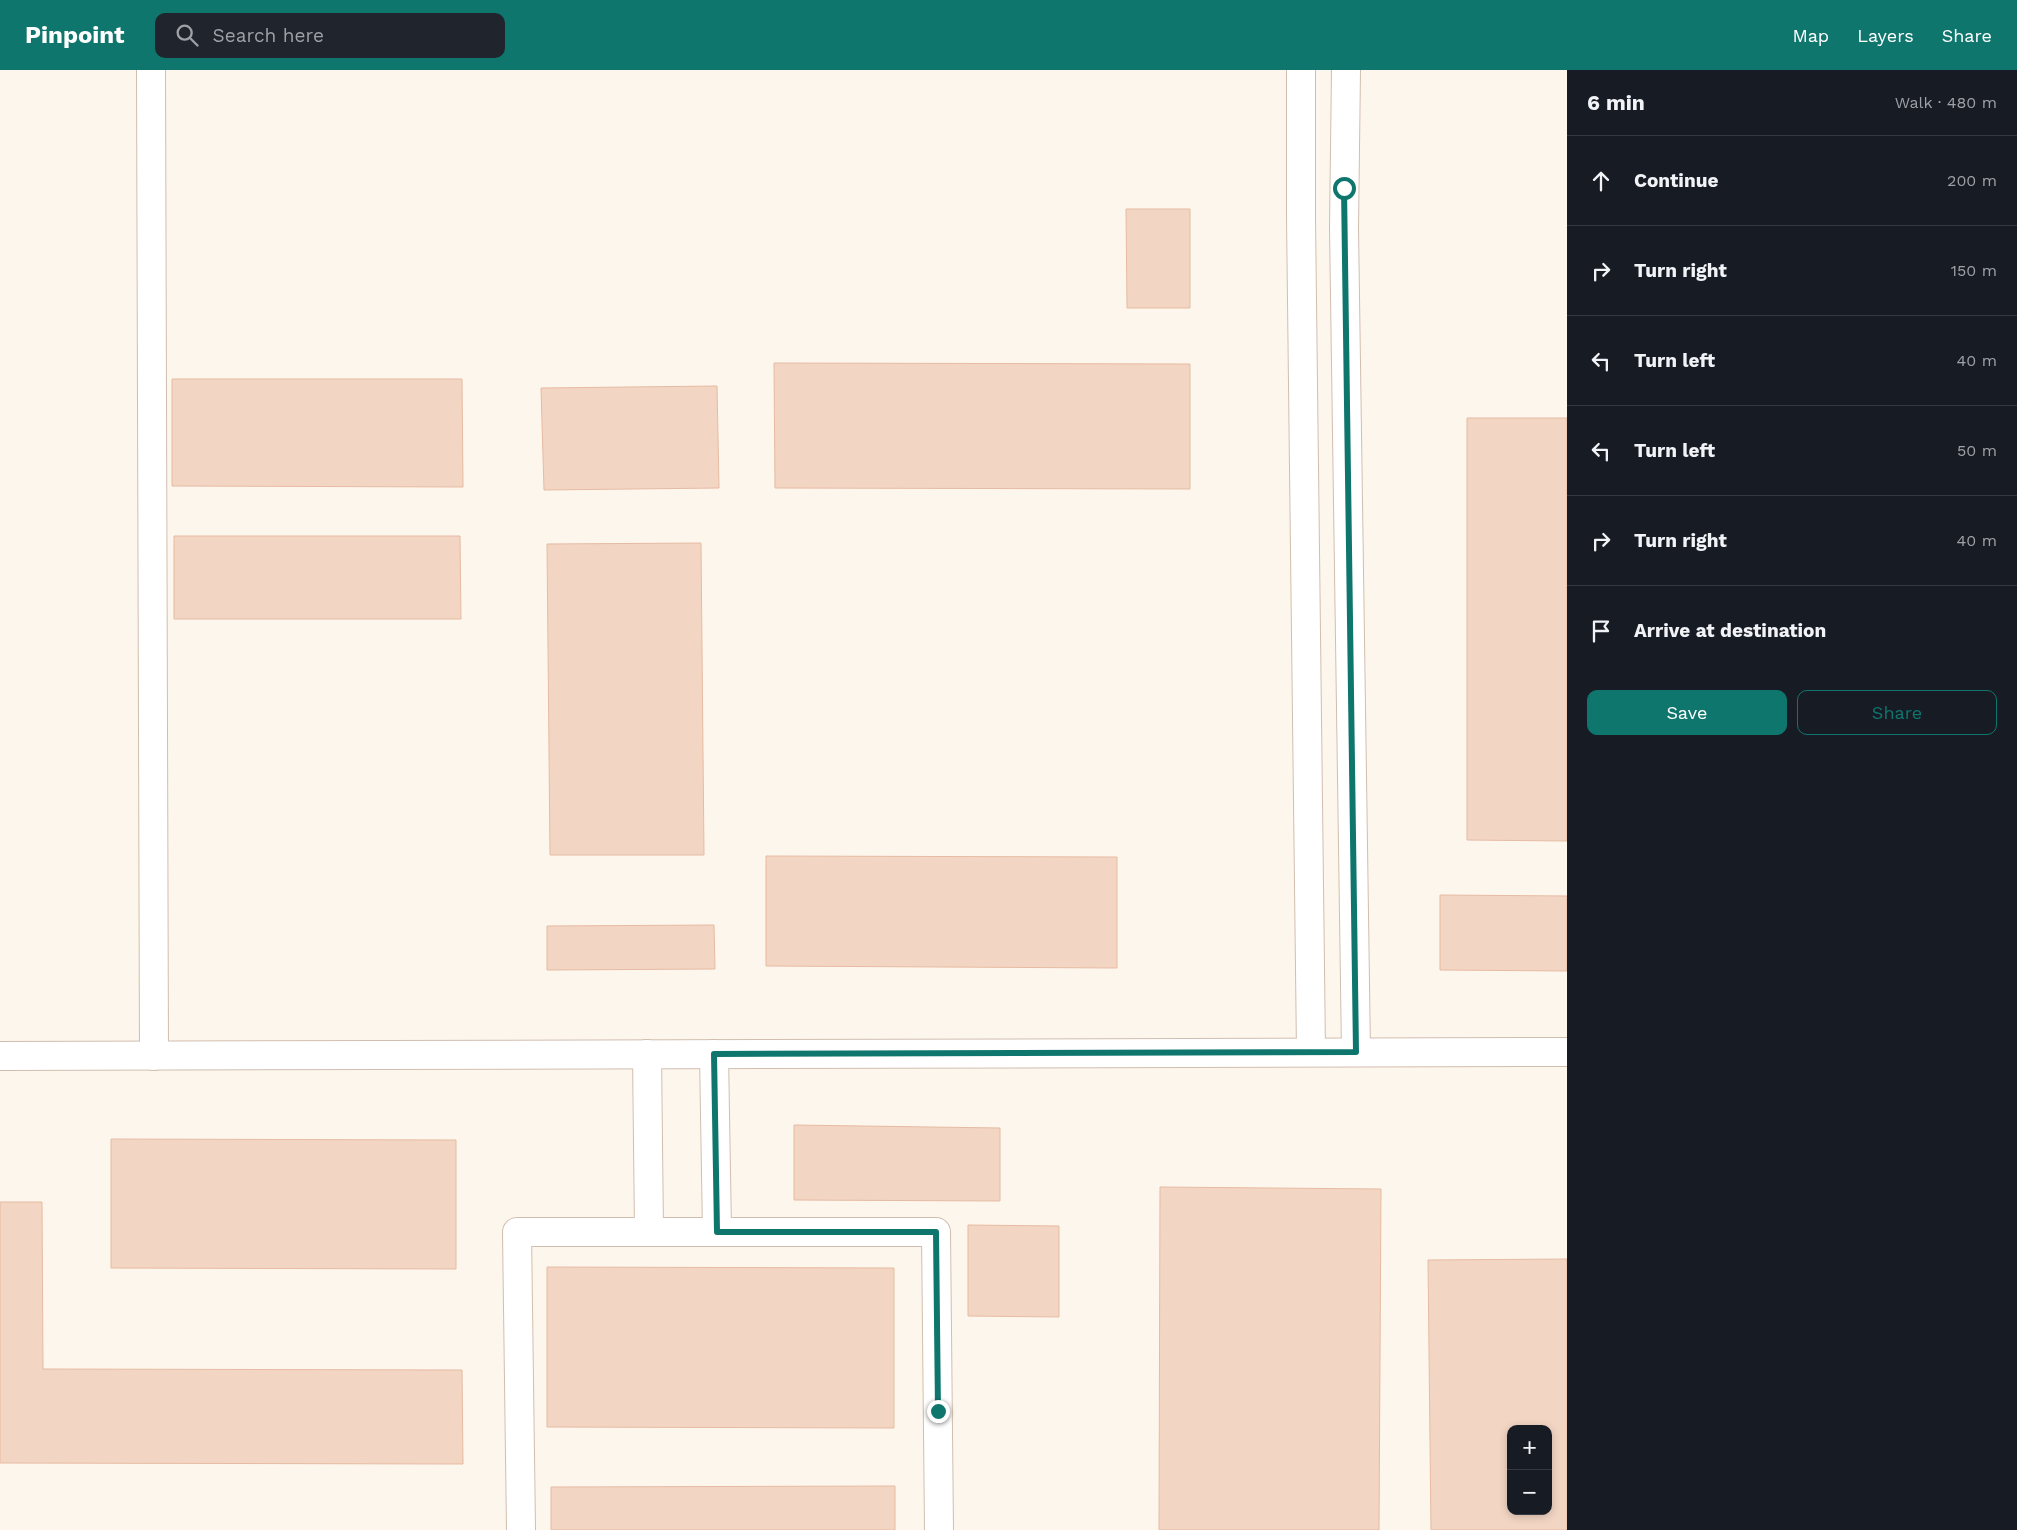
<!DOCTYPE html>
<html lang="en">
<head>
<meta charset="utf-8">
<style>
  :root { --surface:#171b24; --page:#20242c; --text:#f1f3f6; --muted:#9ea1a6; --line:#363941; --accent:#0f766e }
  body { margin:0; font-family:"Work Sans",sans-serif; background:var(--page); color:var(--text) }
  .controls { position:absolute; right:15px; bottom:15px; display:grid; overflow:hidden; border-radius:10px; box-shadow:0 2px 8px #0003 }
  .controls button { width:45px; height:45px; display:grid; place-items:center; padding:0; border:0; border-bottom:1px solid var(--line); background:var(--surface); color:var(--text); font:25px sans-serif }
  .stop { position:absolute; width:15px; height:15px; margin:-11px; border:4px solid #0f766e; border-radius:50%; background:#fff }
  .stop.end { background:#0f766e; border-color:#fff; box-shadow:0 1px 5px #0008 }
  .list { margin:0; padding:0; list-style:none }
  h2 { display:flex; justify-content:space-between; align-items:center; height:65px; margin:0; padding:0 20px; font-size:21px }
  h2 small { font-size:16px; font-weight:400; color:var(--muted) }
  .list li { display:grid; grid-template-columns:32px 1fr auto; gap:15px; align-items:center; box-sizing:border-box; height:90px; padding:0 20px; border-top:1px solid var(--line) }
  .list b { display:block; font-size:19px; white-space:nowrap }
  .list em { font-size:16px; font-style:normal; color:var(--muted) }
  .actions { display:flex; gap:10px; padding:15px 20px }
  .actions a { flex:1; padding:11px 0; border:1px solid var(--accent); border-radius:10px; text-align:center; font-size:18px; color:var(--accent) }
  .actions .main { background:var(--accent); color:#fff }
  .icon { flex:none; width:28px; height:28px; fill:none; stroke:currentColor; stroke-width:2; stroke-linecap:round; stroke-linejoin:round }
  .map { position:relative; flex:none; width:1567px; height:1460px; overflow:hidden }
  header { display:flex; align-items:center; gap:30px; box-sizing:border-box; height:70px; padding:0 25px; background:var(--accent); color:#fff }
  header strong { font-size:24px }
  nav { display:flex; gap:28px; margin-inline-start:auto; font-size:18px }
  .search { width:350px; height:45px; background:var(--page); display:flex; align-items:center; gap:12px; box-sizing:border-box; padding:0 18px; border-radius:10px; color:var(--muted); font-size:19px }
  main { display:flex }
  aside { flex:1; background:var(--surface) }
  .map>svg:first-child { display:block }
</style>
</head>
<body>
<header>
<strong>Pinpoint</strong>
<div class="search"><svg class="icon" aria-label="search" viewBox="0 0 24 24"><circle cx="10" cy="10" r="6"/><path d="M15 15l6 6"/></svg>Search here</div>
<nav><a>Map</a><a>Layers</a><a>Share</a></nav>
</header>
<main>
<div class="map">
<svg width="1567" height="1460" viewBox="0 0 1567 1460">
  <rect width="100%" height="100%" fill="#fdf6ec"/>
  <!-- building -->
  <g fill="#f3d5c3" stroke="#e6bba3" fill-rule="evenodd">
    <polygon points="1126,139 1190,139 1190,238 1127,238"/>
    <polygon points="774,293 1190,294 1190,419 775,418"/>
    <polygon points="172,309 462,309 463,417 172,416"/>
    <polygon points="717,316 719,418 544,420 541,318"/>
    <polygon points="1467,348 1567,348 1567,771 1467,770"/>
    <polygon points="174,466 460,466 461,549 174,549"/>
    <polygon points="701,473 704,785 550,785 547,474"/>
    <polygon points="766,786 1117,787 1117,898 766,896"/>
    <polygon points="1440,825 1567,826 1567,901 1440,900"/>
    <polygon points="714,855 715,899 547,900 547,856"/>
    <polygon points="794,1055 1000,1058 1000,1131 794,1130"/>
    <polygon points="111,1069 456,1070 456,1199 111,1198"/>
    <polygon points="1160,1117 1381,1119 1379,1460 1159,1460"/>
    <polygon points="0,1132 42,1132 43,1299 462,1300 463,1394 0,1393"/>
    <polygon points="968,1155 1059,1156 1059,1247 968,1246"/>
    <path d="M1567 1189V1460H1431L1428 1190ZM1511 1359H1548V1441H1511Z"/>
    <polygon points="547,1197 894,1198 894,1358 547,1357"/>
    <polygon points="895,1416 895,1460 551,1460 551,1417"/>
  </g>
  <g fill="none" stroke-linecap="round" stroke-linejoin="round">
    <defs>
      <g id="minor">
        <polyline points="151,0 154,986"/>
        <polyline points="1301,0 1301,147 1311,982"/>
        <polyline points="1346,0 1344,157 1356,982"/>
        <polyline points="647,984 649,1162"/>
        <polyline points="714,984 717,1162"/>
        <polyline points="0,986 1567,982"/>
        <polyline points="521,1460 517,1162 936,1162 939,1460"/>
      </g>
    </defs>
    <!-- minor casing -->
    <use href="#minor" stroke="#d1beb0" stroke-width="30"/>
    <!-- minor -->
    <use href="#minor" stroke="#fff" stroke-width="28"/>
  </g>
  <g fill="none" stroke-linecap="round" stroke-linejoin="round">
    <!-- route -->
    <polyline stroke="#0f766e" stroke-width="6" points="938,1341 936,1162 717,1162 714,984 1356,982 1344,118"/>
  </g>
</svg>
<div class="controls">
<button>+</button>
<button>−</button>
</div>
<div class="stop" style="left:1344px;top:118px"></div>
<div class="stop end" style="left:938px;top:1341px"></div>
</div>
<aside>
<h2>6 min<small>Walk · 480 m</small></h2>
<ul class="list">
<li><svg class="icon" aria-label="ahead" viewBox="0 0 24 24"><path d="M12 20V5M6 11l6-6 6 6"/></svg><div><b>Continue</b></div><em>200 m</em></li>
<li><svg class="icon" aria-label="right" viewBox="0 0 24 24"><path d="M7 20v-9h11M14 6l5 5-5 5"/></svg><div><b>Turn right</b></div><em>150 m</em></li>
<li><svg class="icon" aria-label="left" viewBox="0 0 24 24"><path d="M17 20v-9H6M10 6l-5 5 5 5"/></svg><div><b>Turn left</b></div><em>40 m</em></li>
<li><svg class="icon" aria-label="left" viewBox="0 0 24 24"><path d="M17 20v-9H6M10 6l-5 5 5 5"/></svg><div><b>Turn left</b></div><em>50 m</em></li>
<li><svg class="icon" aria-label="right" viewBox="0 0 24 24"><path d="M7 20v-9h11M14 6l5 5-5 5"/></svg><div><b>Turn right</b></div><em>40 m</em></li>
<li><svg class="icon" aria-label="arrive" viewBox="0 0 24 24"><path d="M6 21V4h12l-3 4 3 4H6"/></svg><div><b>Arrive at destination</b></div></li>
</ul>
<div class="actions"><a class="main">Save</a><a>Share</a></div>
</aside>
</main>
</body>
</html>
